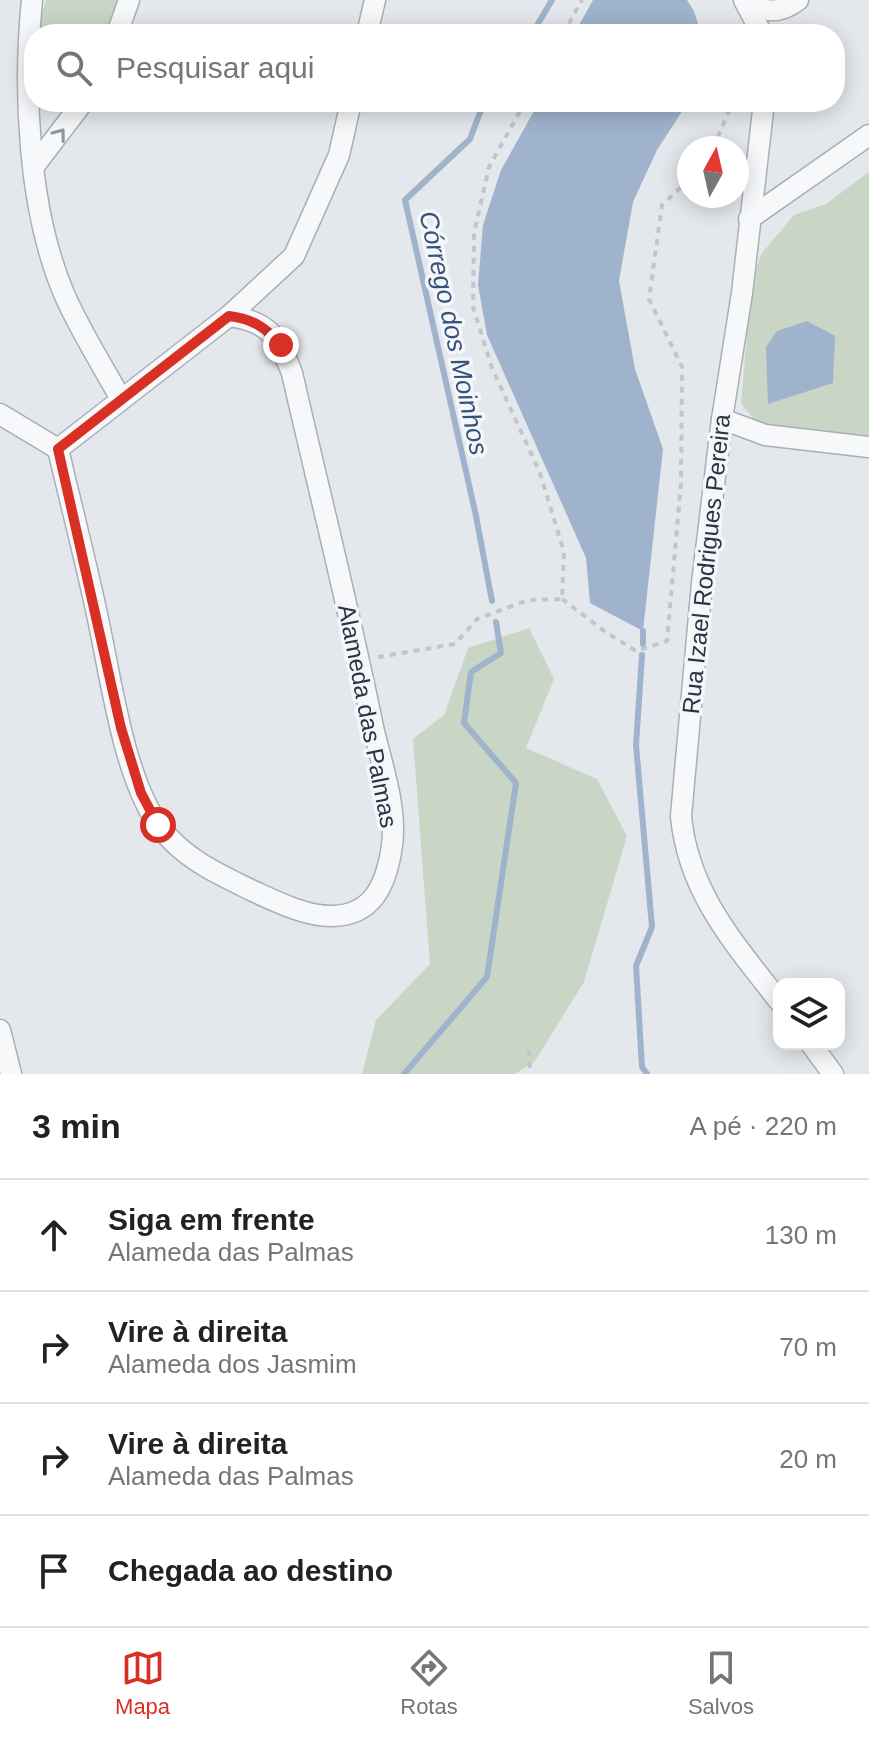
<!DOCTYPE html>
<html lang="pt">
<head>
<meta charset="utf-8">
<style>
  :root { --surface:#fff; --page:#f2f2f2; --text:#222; --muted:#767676; --line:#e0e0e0; --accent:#d93025 }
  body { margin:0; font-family:Arial,sans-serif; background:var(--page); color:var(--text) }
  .controls { position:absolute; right:24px; bottom:24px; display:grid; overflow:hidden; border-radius:16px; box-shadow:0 4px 20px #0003 }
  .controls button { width:72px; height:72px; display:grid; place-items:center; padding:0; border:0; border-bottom:2px solid var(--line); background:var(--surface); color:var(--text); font:40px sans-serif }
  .compass { position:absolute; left:677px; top:136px; width:72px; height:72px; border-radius:50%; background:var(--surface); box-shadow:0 4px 20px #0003; rotate:8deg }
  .stop { position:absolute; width:24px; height:24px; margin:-18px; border:6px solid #d93025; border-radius:50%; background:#fff }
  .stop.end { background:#d93025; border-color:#fff; box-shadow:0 2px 8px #0008 }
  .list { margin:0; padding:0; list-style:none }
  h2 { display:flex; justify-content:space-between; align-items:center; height:104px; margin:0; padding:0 32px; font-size:34px }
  h2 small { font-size:26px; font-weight:400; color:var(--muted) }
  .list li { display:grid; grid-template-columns:52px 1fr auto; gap:24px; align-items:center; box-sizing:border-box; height:112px; padding:0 32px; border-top:2px solid var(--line) }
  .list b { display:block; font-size:30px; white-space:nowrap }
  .list p { margin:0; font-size:26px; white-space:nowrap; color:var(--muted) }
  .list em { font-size:26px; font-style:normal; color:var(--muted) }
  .icon { flex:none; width:44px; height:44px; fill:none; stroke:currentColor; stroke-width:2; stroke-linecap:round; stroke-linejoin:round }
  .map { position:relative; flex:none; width:869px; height:1074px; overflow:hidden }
  .search { position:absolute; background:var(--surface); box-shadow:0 4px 20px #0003; left:24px; right:24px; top:24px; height:88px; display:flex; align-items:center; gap:20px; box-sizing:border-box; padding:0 28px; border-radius:32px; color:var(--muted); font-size:30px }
  .sheet { height:552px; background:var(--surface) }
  nav { display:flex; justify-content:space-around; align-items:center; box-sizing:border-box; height:112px; border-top:2px solid var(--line); background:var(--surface); font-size:22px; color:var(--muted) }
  nav a { display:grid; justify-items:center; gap:4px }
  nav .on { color:var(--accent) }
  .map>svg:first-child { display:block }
</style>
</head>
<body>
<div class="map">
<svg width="869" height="1074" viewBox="0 0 869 1074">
  <rect width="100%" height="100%" fill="#e4e7ec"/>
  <!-- green -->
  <g fill="#c9d6c5">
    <polygon points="46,0 125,0 111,34 40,34 40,20"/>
    <polygon points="869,172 869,441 759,426 741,403 752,279 762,253 794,215 826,204"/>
    <polygon points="529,628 554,679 526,748 597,779 627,836 584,982 535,1061 515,1074 362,1074 376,1020 430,964 413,739 444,715 468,648"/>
  </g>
  <!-- water -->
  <g fill="#9fb4cc">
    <polygon points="593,0 687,0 694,11 701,34 574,34"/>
    <polygon points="539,102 688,102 657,150 633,202 619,281 635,369 663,449 643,631 590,603 586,558 487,335 478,285 483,225 501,170"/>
    <polygon points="807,321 835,336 833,383 768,404 766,347 777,331"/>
  </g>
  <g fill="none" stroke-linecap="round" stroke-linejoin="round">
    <!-- stream -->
    <g stroke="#9fb4cc" stroke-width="6">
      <polyline points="532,34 552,0"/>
      <polyline points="484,102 470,139 405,200 476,516 492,601"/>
      <polyline points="643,644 643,631"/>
      <polyline points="642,655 636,745 652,927 636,966 642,1067 647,1074"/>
      <polyline points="404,1074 487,977 516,783 464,723 471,672 501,653 496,622"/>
    </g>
    <defs>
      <g id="minor">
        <path d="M32 0C23 92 28 211 65 296 81 332 102 365 121 399"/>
        <polyline points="744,0 762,34"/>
        <path d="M745 0C764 14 780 14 798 0"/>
        <polyline points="117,34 129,0"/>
        <polyline points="367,34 375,0"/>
        <path d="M764 102 742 293 722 419 702 583 681 816C688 892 734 943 779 1001"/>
        <polyline points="35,165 83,102"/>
        <polyline points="749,219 869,135"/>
        <polyline points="0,414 58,449"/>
        <polyline points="722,419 765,435 869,447"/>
        <path d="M58 449C71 505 86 562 98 619 111 679 124 779 160 827 184 859 218 874 253 891 277 902 307 917 333 916 372 915 385 886 391 852 399 812 382 766 373 727 349 609 319 491 292 373 278 337 269 321 229 316"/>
        <polyline points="58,449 229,316 294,256 339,155 351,102"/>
        <polyline points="0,1030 11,1074"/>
        <polyline points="811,1044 833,1074"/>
      </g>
    </defs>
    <!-- minor casing -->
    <use href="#minor" stroke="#a9aeb7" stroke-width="23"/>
    <!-- path -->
    <g stroke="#c2c5cb" stroke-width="4" stroke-dasharray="6 6" stroke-linecap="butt">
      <polyline points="563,34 582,0"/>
      <polyline points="713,148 733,102"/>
      <polyline points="562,599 607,633 636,651 667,641 681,483 682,367 649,299 662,205 689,180"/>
      <polyline points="378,657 455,644 477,619 528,600 562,599 564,552 540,473 492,368 473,307 474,233 489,167 525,102"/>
      <polyline points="529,1050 530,1074"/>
    </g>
    <!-- minor -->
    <use href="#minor" stroke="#f7f8fa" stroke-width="20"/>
  </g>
  <!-- one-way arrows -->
  <defs><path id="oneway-chevron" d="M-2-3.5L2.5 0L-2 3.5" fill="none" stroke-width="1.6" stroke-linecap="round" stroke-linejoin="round" transform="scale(2)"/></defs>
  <use stroke="#9196a0" href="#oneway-chevron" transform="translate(60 134) rotate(-53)"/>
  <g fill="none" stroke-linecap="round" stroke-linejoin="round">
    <!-- route -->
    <path stroke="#d93025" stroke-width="10" d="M158 825 141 793 121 728 58 449 229 316C253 319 265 327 281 345"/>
  </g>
  <g text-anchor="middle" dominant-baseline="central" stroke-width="7" stroke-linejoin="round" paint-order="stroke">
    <!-- street labels -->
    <g font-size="24" fill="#2b3445" stroke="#f4f6f9">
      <text transform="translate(706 564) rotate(-84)">Rua Izael Rodrigues Pereira</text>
      <text transform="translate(368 716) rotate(79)">Alameda das Palmas</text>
    </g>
    <!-- water labels -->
    <g font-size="26" font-style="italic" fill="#34527a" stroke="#f4f6f9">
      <text transform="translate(454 333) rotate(78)">Córrego dos Moinhos</text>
    </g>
  </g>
</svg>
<div class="controls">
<button><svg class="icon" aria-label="layers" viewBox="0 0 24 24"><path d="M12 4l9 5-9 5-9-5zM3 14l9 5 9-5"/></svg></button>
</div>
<svg class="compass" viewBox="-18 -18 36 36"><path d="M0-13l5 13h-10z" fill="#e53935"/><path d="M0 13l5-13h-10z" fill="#767676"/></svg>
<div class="stop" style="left:158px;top:825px"></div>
<div class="stop end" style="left:281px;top:345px"></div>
<div class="search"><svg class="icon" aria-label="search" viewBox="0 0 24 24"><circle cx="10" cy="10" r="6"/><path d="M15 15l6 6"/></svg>Pesquisar aqui</div>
</div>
<section class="sheet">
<h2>3 min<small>A pé · 220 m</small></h2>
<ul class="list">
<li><svg class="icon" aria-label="ahead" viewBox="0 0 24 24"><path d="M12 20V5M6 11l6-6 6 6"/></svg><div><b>Siga em frente</b><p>Alameda das Palmas</p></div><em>130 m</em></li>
<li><svg class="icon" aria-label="right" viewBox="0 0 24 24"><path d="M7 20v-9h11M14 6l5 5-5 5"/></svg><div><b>Vire à direita</b><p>Alameda dos Jasmim</p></div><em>70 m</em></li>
<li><svg class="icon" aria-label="right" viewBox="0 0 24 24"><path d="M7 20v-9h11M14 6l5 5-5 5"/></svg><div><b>Vire à direita</b><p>Alameda das Palmas</p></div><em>20 m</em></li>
<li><svg class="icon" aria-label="arrive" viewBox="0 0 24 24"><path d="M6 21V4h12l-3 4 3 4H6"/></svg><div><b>Chegada ao destino</b></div></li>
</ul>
</section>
<nav>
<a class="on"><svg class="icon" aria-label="map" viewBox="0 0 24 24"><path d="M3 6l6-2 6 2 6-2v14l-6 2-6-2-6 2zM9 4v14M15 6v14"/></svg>Mapa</a>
<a><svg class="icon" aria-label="directions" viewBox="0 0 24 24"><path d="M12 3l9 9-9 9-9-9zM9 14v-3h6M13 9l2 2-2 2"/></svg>Rotas</a>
<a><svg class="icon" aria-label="saved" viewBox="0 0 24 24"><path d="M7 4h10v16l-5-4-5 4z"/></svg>Salvos</a>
</nav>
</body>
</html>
